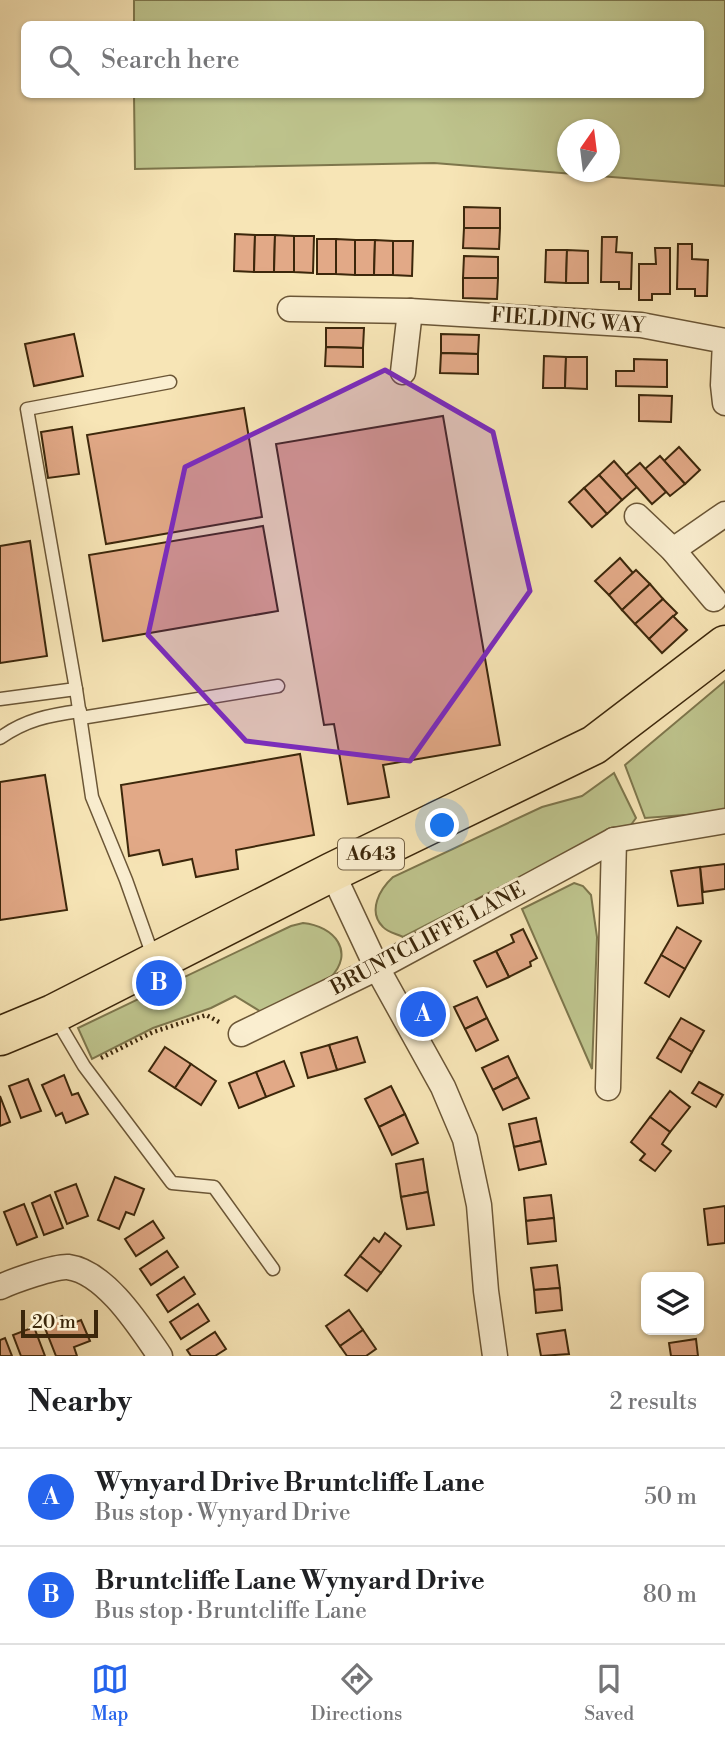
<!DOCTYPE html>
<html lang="en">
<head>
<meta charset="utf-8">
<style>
  :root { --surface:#fff; --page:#f2f2f2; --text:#202124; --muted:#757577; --line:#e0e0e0; --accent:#2563eb }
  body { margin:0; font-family:"Libre Bodoni",serif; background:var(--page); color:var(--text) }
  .controls { position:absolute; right:21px; bottom:21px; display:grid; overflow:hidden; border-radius:10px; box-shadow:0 2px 5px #0004 }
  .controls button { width:63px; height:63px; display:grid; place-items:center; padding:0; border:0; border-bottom:2px solid var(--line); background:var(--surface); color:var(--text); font:35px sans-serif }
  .compass { position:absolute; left:557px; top:119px; width:63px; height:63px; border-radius:50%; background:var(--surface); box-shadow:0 2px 5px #0004; rotate:14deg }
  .scale { position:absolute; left:21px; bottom:18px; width:77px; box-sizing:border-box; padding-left:7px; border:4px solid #3c270b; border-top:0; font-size:19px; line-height:24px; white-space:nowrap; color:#3c270b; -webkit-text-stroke:5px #faeed0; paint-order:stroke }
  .you { position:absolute; left:443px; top:826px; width:24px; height:24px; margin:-18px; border:5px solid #fff; border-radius:50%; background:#1a73e8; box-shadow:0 0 0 10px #1a73e833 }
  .badge { display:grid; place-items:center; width:46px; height:46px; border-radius:50%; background:var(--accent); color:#fff; font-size:23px; font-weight:700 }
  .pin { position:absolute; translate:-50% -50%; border:4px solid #fff; box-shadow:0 2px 7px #0006 }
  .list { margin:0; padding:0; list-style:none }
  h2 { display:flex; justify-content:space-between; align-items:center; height:91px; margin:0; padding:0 28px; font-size:30px }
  h2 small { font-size:23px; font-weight:400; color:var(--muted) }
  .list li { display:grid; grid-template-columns:46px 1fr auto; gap:21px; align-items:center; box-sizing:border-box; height:98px; padding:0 28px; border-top:2px solid var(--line) }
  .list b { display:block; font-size:26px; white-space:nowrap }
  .list p { margin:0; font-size:23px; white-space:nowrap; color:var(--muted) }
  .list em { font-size:23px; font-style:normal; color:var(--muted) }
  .icon { flex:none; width:38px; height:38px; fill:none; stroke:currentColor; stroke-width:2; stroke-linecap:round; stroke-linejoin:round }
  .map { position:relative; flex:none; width:725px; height:1356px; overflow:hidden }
  .search { position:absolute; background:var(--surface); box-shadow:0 2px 5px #0004; left:21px; right:21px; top:21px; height:77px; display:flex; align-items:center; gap:18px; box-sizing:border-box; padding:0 24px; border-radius:10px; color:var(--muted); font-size:26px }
  .sheet { height:287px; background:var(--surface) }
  nav { display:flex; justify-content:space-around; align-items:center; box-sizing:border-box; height:98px; border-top:2px solid var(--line); background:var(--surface); font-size:19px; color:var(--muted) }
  nav a { display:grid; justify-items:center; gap:4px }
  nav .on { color:var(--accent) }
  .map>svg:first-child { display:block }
</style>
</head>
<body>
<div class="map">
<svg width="725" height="1356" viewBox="0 0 725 1356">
  <rect width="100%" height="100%" fill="#f7e5b6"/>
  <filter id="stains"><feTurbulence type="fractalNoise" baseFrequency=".00286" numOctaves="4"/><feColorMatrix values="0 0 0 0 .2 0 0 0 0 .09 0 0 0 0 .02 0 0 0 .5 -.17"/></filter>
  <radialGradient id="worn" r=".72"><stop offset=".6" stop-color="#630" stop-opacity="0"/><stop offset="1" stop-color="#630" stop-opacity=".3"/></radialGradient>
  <!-- green -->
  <g fill="#bec48d" stroke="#7d764c" stroke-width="2" fill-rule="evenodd">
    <path d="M134 0H725V186L434 163 135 169 134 95 700 94V24H134ZM568 130H610V172H568Z"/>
    <polygon points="725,681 725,812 645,818 625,765"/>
    <path d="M614 773 636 818 628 829 573 850 403 937C397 934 387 932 383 927 367 911 380 889 393 877L542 807 582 796Z"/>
    <polygon points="574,883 583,886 591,895 597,937 592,1069 522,909"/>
    <path d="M303 923C334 926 356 952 330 978L263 1013 235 996 211 1008 153 1028 92 1059 78 1028 291 926Z"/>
  </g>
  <!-- building -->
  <g fill="#e2a987" stroke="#3c270b" stroke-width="2">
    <polygon points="464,207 500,208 500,228 464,228"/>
    <polygon points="464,228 500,228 499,249 463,248"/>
    <polygon points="235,234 255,235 254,272 234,271"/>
    <polygon points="255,235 275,235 274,272 254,272"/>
    <polygon points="275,235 294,236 294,272 274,272"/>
    <polygon points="294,236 314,236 313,273 294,272"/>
    <polygon points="602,237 617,237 616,252 632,253 631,289 619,289 619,282 601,282"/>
    <rect x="317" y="239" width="19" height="35"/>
    <polygon points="336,239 355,240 355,275 336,274"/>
    <polygon points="355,240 375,240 374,275 355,275"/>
    <polygon points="375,240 393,241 393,275 374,275"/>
    <polygon points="393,241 413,241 412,276 393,275"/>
    <polygon points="678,244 692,244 692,259 708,260 707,296 695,296 695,289 677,289"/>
    <polygon points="655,248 670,248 670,294 652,294 652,300 639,300 639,264 656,264"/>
    <polygon points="546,250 567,250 566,283 545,282"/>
    <polygon points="567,250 588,251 588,283 566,283"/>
    <polygon points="464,256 498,257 498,278 463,278"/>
    <polygon points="463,278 498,278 497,299 463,298"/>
    <polygon points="326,328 364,328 363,348 326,347"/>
    <polygon points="74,334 83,376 34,386 25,344"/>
    <polygon points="441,334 479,335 478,354 441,353"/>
    <polygon points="326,347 363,348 363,367 325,366"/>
    <polygon points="441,353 478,354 478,374 440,373"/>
    <polygon points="544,356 566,357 565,388 543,388"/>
    <polygon points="566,357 587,357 587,389 565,388"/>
    <polygon points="634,359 667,360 667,387 616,386 616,371 634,371"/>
    <polygon points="639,395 672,396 671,422 639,421"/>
    <polygon points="244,408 262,517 106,544 87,435"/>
    <polygon points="443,416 500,745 383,765 389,797 348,804 334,724 324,725 276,444"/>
    <polygon points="72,427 79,474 48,478 41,432"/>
    <polygon points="679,447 700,470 685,484 664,461"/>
    <polygon points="660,456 685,484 670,496 645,469"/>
    <polygon points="614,461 637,487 622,500 599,475"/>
    <polygon points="640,463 666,492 652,504 626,475"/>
    <polygon points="599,475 622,500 607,514 584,488"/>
    <polygon points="584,488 607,514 592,527 569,502"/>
    <polygon points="263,526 278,611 103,641 89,555"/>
    <polygon points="30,541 47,656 0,663 0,546"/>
    <polygon points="620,558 633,573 609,595 595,581"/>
    <polygon points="636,570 650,584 622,610 609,595"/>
    <polygon points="650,584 663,599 635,624 622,610"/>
    <polygon points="663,599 677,613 649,639 635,624"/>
    <polygon points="673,616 687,630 662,653 649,639"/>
    <polygon points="300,754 314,835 236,850 238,869 196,877 192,859 163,865 159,850 129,856 121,785"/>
    <polygon points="45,775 67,910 0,920 0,782"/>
    <polygon points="725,864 725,889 703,892 700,867"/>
    <polygon points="700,867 703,903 678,906 671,871"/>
    <polygon points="677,927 701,941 685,969 661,955"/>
    <polygon points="523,929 537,958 530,962 531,966 509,977 496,951 514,942 511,935"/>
    <polygon points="496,951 509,977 487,987 474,961"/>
    <polygon points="661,955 685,969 669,997 645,983"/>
    <polygon points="477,997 487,1018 465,1029 454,1007"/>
    <polygon points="487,1018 498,1040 476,1051 465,1029"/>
    <polygon points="681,1018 704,1031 692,1052 669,1038"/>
    <polygon points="357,1037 365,1062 337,1070 329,1045"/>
    <polygon points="669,1038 692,1052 681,1072 657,1058"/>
    <polygon points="329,1045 337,1070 308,1078 301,1053"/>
    <polygon points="165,1047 191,1064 175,1088 149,1071"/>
    <polygon points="508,1056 518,1077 493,1090 482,1068"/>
    <polygon points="284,1061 294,1086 266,1097 256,1072"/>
    <polygon points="191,1064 216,1081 201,1105 175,1088"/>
    <polygon points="256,1072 266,1097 239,1108 229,1083"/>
    <polygon points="64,1075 72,1095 78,1093 88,1114 66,1123 62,1113 56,1116 42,1085"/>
    <polygon points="518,1077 529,1098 503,1110 493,1090"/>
    <polygon points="28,1079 41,1111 21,1118 9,1086"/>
    <polygon points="699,1082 723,1095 716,1107 692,1093"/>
    <polygon points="391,1086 405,1114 379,1127 365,1099"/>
    <polygon points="670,1091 690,1107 670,1132 650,1117"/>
    <polygon points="0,1096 10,1122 0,1126"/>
    <polygon points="405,1114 418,1143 392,1155 379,1127"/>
    <polygon points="650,1117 670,1132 662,1144 671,1151 655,1171 640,1160 645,1154 631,1142"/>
    <polygon points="536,1118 541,1141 514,1147 509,1124"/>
    <polygon points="541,1141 546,1164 519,1170 514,1147"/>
    <polygon points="423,1159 428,1192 401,1197 396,1164"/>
    <polygon points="115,1177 144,1189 134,1215 126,1212 119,1229 98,1220"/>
    <polygon points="76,1184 88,1216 67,1224 55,1192"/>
    <polygon points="428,1192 434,1225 407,1229 401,1197"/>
    <polygon points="50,1195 63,1228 44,1235 32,1203"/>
    <polygon points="551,1195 554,1218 526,1221 524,1198"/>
    <polygon points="24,1204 37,1237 17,1245 4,1212"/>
    <polygon points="725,1206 725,1243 708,1245 704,1209"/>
    <polygon points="554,1218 556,1241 528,1244 526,1221"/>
    <polygon points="153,1221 164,1238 136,1256 125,1239"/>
    <polygon points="385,1233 401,1246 381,1273 360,1256 374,1238 379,1242"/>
    <polygon points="167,1251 178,1267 151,1285 140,1269"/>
    <polygon points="360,1256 381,1273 367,1291 345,1275"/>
    <polygon points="557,1265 560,1288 534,1290 531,1268"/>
    <polygon points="184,1277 195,1294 168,1312 157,1295"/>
    <polygon points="560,1288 562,1310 536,1313 534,1290"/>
    <polygon points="198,1304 209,1321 181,1339 170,1322"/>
    <polygon points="349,1310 363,1330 340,1346 326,1326"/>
    <polygon points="62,1316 66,1326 81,1320 90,1341 74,1347 77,1356 56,1356 43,1323"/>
    <polygon points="34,1327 45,1356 21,1356 13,1335"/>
    <polygon points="363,1330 376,1349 366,1356 347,1356 340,1346"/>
    <polygon points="565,1330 569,1354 541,1356 537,1334"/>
    <polygon points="215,1332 226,1349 215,1356 191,1356 187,1350"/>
    <polygon points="5,1338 12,1356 0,1356 0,1340"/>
    <polygon points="696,1339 698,1356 671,1356 669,1343"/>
  </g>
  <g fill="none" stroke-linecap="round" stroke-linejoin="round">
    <defs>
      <g id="lane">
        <polyline points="0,699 76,689"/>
        <polyline points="81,718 278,686"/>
        <path d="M0 738C25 720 49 715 80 711"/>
        <polyline points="154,959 126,880 92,797 76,689 27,409 170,382"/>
        <polyline points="55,1017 84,1066 172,1183 214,1187 273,1269"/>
      </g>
      <g id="street">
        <polyline points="290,309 410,311 641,325 725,341 723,385 725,403"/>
        <polyline points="403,372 410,311"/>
        <polyline points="637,516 673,550 714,599"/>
        <polyline points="673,550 725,514"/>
        <polyline points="332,872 377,968 443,1087 465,1139 479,1205 486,1291 495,1356"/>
        <polyline points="241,1034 377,968 614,840 725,821"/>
        <polyline points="608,1088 614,840"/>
        <path d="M0 1287C13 1281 55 1266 68 1267 106 1272 140 1327 160 1356"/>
      </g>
      <polyline id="primary" points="0,1036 53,1014 332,872 594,745 725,645"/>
    </defs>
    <!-- lane casing -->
    <use href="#lane" stroke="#6b5636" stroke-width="15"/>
    <!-- street casing -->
    <use href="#street" stroke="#6b5636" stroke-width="27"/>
    <!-- primary casing -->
    <use href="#primary" stroke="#3c270b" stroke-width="41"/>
    <!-- path -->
    <polyline stroke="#3c270b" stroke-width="4.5" stroke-dasharray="2 3.5" stroke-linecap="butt" points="101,1058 153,1032 206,1015 221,1023"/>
    <!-- lane -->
    <use href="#lane" stroke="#faeed0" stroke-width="12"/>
    <!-- street -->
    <use href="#street" stroke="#faeed0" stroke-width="24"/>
    <!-- primary -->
    <use href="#primary" stroke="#f7e5b6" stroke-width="38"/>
  </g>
  <!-- marked area -->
  <path fill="#7b2cbf" fill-opacity="0.2" stroke="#7b2cbf" stroke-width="5" stroke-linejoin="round" d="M385 370 493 432 530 591 410 761 246 741 148 635 185 467Z"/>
  <g text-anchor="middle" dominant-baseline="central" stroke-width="6" stroke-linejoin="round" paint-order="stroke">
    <!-- shield labels -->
    <rect fill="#faeed0" stroke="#756346" stroke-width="2" x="338" y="838.5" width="66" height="31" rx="5"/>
    <g font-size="19" font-weight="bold" fill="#3c270b">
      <text x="371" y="854">A643</text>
    </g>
    <!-- street labels -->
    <g font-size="21" fill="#3c270b" stroke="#faeed0">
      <text transform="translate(568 321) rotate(4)">FIELDING WAY</text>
      <text transform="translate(428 939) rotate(-28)">BRUNTCLIFFE LANE</text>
    </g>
  </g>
  <rect width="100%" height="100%" filter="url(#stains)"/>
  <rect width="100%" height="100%" fill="url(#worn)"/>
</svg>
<div class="controls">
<button><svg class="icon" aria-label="layers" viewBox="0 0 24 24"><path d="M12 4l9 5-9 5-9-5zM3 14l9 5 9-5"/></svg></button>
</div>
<svg class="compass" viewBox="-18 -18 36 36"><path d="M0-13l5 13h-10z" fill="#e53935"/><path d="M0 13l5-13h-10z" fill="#757577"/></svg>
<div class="scale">20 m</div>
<div class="you"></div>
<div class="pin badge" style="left:423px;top:1014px">A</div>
<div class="pin badge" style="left:159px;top:983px">B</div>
<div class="search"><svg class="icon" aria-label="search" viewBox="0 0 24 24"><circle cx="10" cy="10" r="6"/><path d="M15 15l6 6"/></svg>Search here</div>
</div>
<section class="sheet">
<h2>Nearby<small>2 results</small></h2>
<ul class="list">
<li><span class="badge">A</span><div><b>Wynyard Drive Bruntcliffe Lane</b><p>Bus stop · Wynyard Drive</p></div><em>50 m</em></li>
<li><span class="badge">B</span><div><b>Bruntcliffe Lane Wynyard Drive</b><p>Bus stop · Bruntcliffe Lane</p></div><em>80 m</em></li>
</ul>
</section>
<nav>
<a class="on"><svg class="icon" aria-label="map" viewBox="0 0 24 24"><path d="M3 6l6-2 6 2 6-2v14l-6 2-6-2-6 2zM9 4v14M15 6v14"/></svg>Map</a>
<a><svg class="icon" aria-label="directions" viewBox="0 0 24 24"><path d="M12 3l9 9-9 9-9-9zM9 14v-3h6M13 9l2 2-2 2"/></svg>Directions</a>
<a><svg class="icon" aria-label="saved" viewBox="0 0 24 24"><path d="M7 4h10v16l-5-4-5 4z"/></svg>Saved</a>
</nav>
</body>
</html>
